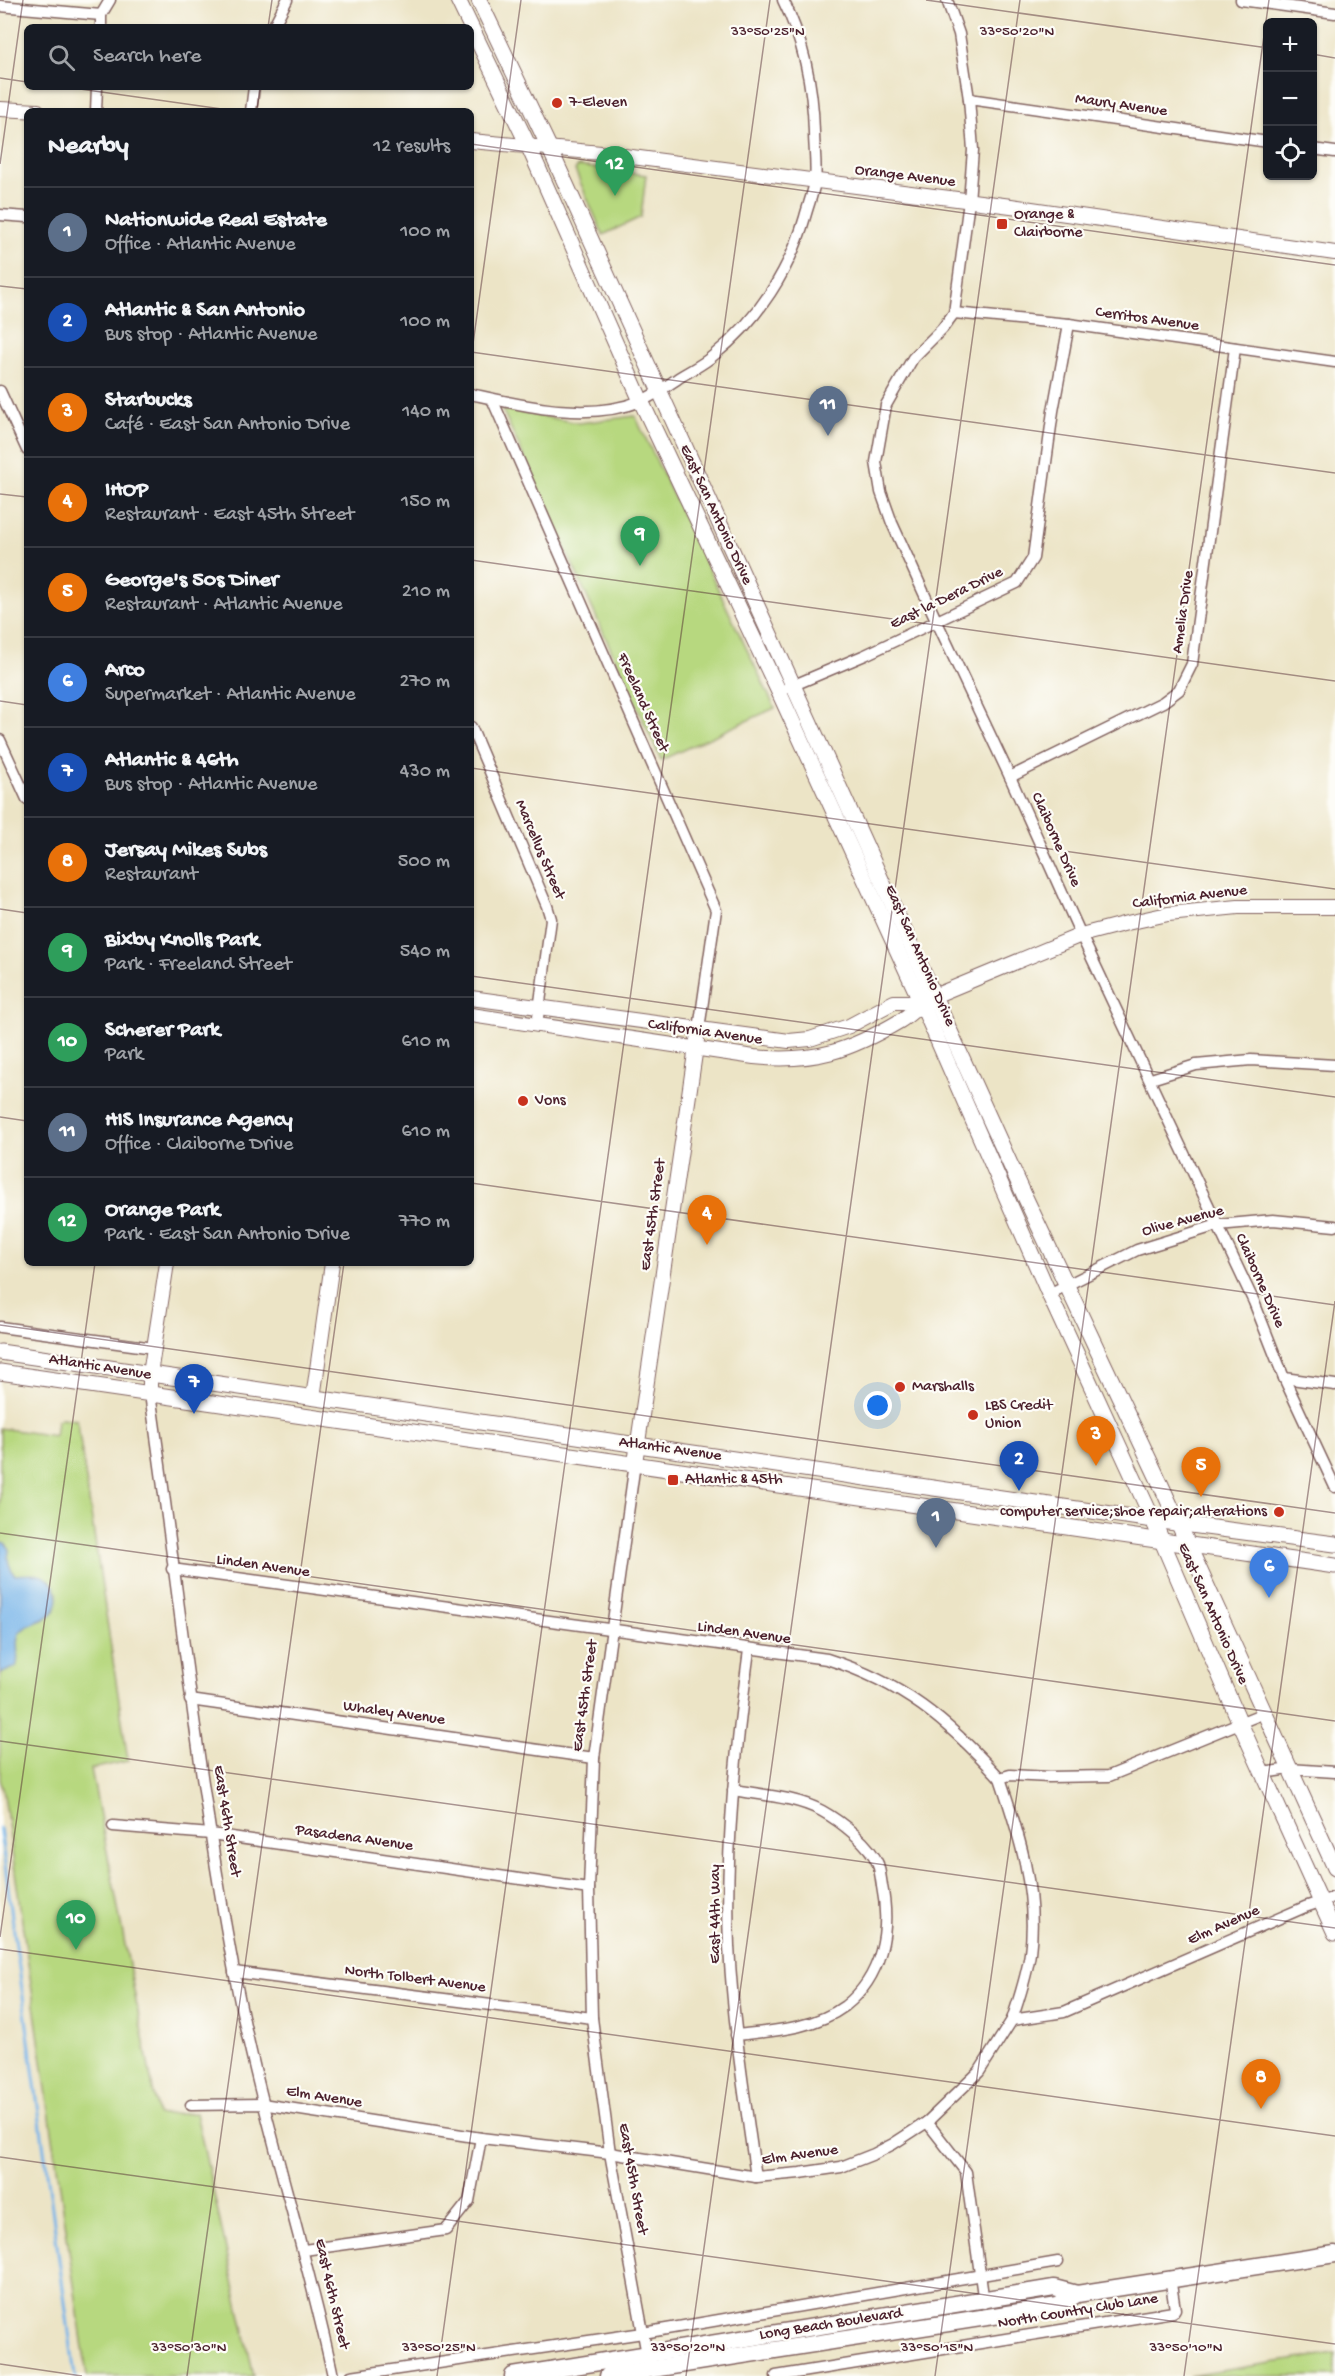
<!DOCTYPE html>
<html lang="en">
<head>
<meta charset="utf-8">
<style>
  :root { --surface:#171b24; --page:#20242c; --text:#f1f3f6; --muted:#9ea1a6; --line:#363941; --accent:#0f766e }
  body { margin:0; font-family:"Gochi Hand",sans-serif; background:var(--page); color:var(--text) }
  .controls { position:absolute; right:18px; top:18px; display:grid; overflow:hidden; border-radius:9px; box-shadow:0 2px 4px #0004 }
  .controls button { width:54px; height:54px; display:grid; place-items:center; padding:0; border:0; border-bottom:2px solid var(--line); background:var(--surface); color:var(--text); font:30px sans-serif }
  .you { position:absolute; left:878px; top:1406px; width:21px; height:21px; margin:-15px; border:4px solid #fff; border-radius:50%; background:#1a73e8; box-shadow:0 0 0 9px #1a73e833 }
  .badge { display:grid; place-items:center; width:39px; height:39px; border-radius:50%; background:var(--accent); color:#fff; font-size:20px; font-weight:700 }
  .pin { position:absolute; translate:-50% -50px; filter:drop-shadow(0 2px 3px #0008) }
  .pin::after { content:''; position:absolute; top:32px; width:21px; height:18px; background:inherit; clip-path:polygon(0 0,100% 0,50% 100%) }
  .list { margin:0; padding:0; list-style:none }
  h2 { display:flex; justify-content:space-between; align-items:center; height:78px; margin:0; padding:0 24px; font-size:26px }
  h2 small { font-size:20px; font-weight:400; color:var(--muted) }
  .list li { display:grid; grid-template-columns:39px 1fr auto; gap:18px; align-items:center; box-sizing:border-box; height:90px; padding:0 24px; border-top:2px solid var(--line) }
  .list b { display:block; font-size:22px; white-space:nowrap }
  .list p { margin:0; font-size:20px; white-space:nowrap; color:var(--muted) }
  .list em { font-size:20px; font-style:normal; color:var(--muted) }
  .icon { flex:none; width:33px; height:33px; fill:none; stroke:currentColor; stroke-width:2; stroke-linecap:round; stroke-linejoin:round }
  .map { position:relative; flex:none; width:1335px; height:2376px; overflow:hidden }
  .search { position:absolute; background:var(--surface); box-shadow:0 2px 4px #0004; left:24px; top:24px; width:450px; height:66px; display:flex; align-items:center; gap:15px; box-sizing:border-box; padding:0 21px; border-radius:9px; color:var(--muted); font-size:22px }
  .panel { position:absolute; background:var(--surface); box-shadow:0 2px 4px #0004; left:24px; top:108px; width:450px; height:1158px; border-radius:9px }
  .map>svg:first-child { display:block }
</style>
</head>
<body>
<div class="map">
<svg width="1335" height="2376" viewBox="0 0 1335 2376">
  <rect width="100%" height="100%" fill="#fdfcf7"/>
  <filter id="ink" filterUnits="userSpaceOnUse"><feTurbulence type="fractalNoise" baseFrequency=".0167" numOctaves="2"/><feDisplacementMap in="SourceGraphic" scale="12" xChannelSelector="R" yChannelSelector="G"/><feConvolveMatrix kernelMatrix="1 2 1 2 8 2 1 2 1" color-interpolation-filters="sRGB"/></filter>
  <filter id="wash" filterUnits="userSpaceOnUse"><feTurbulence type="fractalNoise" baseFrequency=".008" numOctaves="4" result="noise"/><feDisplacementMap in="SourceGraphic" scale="24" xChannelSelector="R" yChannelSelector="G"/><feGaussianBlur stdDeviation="1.35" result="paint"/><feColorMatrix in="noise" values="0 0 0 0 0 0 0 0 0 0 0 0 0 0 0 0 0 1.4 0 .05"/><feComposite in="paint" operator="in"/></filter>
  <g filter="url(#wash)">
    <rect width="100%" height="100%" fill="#ece4c6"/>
    <!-- green -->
    <g fill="#b7d87f" stroke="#807c55" stroke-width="1.5">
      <polygon points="578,166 646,175 641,217 603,235 575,170"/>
      <polygon points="502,409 579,423 635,416 775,708 661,760"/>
      <polygon points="61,1418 77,1420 128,1761 91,1769 158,2115 196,2113 254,2376 87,2376 3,1788 0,1780 0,1428 55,1436 57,1421"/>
      <polygon points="1335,2353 1335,2376 1189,2376"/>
    </g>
    <!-- water -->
    <path fill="#76b4e9" stroke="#606a8a" stroke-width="1.5" d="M0 1542 5 1543 10 1549C6 1560 9 1566 15 1575 22 1575 32 1573 39 1575 58 1580 66 1606 46 1618 39 1622 28 1624 21 1631 13 1639 21 1657 16 1667L0 1674Z"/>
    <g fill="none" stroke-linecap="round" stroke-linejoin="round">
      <!-- stream -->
      <polyline stroke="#76b4e9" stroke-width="3" points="0,1829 75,2376"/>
    </g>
  </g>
  <g filter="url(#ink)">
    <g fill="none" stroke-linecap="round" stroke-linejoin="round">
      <defs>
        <g id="minor">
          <polyline points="947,0 959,34 969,99 973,150 969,201 954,313 942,329 913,358 886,405 876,462 881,492 892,523 937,622 1010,777 1081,935 1254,1302 1284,1378 1335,1487"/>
          <polyline points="1241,0 1335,13"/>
          <polyline points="0,6 101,15"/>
          <polyline points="101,27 101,15 110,0"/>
          <polyline points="273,27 287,0"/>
          <polyline points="969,99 1268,142"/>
          <polyline points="96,111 97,87"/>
          <polyline points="251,111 254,87"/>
          <polyline points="1312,149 1335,152"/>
          <polyline points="0,215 27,217"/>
          <polyline points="954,313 1069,324 1335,362"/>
          <polyline points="0,391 27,450"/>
          <path d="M471 394C525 406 587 422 641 401 654 396 668 385 680 377 691 370 704 364 714 355 758 320 790 270 805 217 808 206 813 193 815 182 817 166 814 148 814 132 813 87 803 40 783 0"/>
          <polyline points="492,399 716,910 699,1029"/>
          <polyline points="787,688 865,655 1017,583 1033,558 1053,411 1069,324"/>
          <polyline points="471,727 547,906 551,919 537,1025"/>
          <polyline points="0,740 27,799"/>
          <polyline points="1010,777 1163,702 1179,690 1192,664 1235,348"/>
          <polyline points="1151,1079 1196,1065 1251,1060 1335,1065"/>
          <polyline points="1049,1294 1137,1250 1218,1225 1273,1220 1335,1226"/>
          <polyline points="0,1327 154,1348"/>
          <polyline points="1284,1378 1335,1385"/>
          <path d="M150 1394C178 1586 198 1780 234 1971 259 2108 304 2240 333 2376"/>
          <polyline points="635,1463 594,1758 589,1889 592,2018 610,2153 648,2360"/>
          <path d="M172 1569 827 1659C903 1683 947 1720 1000 1778L1010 1775 1049 1777 1109 1776 1264 1713"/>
          <path d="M749 1650C736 1748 725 1847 729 1946 733 2024 745 2100 756 2177"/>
          <polyline points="190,1700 594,1758"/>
          <polyline points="1263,1773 1289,1769 1335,1772"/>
          <path d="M1000 1778C1019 1834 1038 1893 1030 1953 1027 1976 1019 1998 1012 2020"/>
          <path d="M733 1790C762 1795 796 1797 822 1811 840 1821 870 1844 878 1864 880 1871 881 1879 882 1886 891 1930 882 1977 845 2006 814 2029 772 2031 736 2035"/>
          <polyline points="113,1826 211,1834 589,1889"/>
          <polyline points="234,1972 592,2018"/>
          <polyline points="191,2105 262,2104 481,2138 610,2153 756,2177 800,2173 841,2167 874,2154 893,2144 927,2122 979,2072 1012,2020 1064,2012 1305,1907 1335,1897"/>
          <polyline points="927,2122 966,2172 984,2303"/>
          <polyline points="304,2250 446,2230 469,2201 481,2138"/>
          <polyline points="351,2376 643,2333 1058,2262"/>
          <polyline points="776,2376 1173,2312 1175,2309 1170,2278"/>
        </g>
        <g id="tertiary">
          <polyline points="0,109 38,111"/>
          <polyline points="471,141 601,153 1011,206 1335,253"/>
          <polyline points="471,998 789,1041 810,1039 849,1026 894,1002 921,1002"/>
          <path d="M471 1015 754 1057C814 1063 849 1051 900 1021 913 1013 920 1003 934 996L1081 935 1127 923 1168 914 1238 907H1335"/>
          <polyline points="150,1394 150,1374 167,1263"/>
          <polyline points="313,1398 332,1263"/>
          <polyline points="635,1463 697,1040"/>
        </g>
        <g id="secondary">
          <polyline points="458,0 528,145 641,401 779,692 921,1002 1049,1294 1153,1520 1240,1723 1335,1933"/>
          <polyline points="479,0 549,147 1026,1199 1161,1485 1335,1868"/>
          <polyline points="0,1352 1153,1520 1335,1544"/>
          <polyline points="0,1372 1335,1566"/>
        </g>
        <g id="primary">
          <polyline points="513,2376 1054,2288 1077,2294"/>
          <polyline points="608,2376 1058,2306 1077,2294 1335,2254"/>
        </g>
      </defs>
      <!-- minor casing -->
      <use href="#minor" stroke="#836461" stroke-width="13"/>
      <!-- tertiary casing -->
      <use href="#tertiary" stroke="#836461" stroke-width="16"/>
      <!-- secondary casing -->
      <use href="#secondary" stroke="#836461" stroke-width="17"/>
      <!-- primary casing -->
      <use href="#primary" stroke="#836461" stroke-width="19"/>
      <!-- minor -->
      <use href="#minor" stroke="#fff" stroke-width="10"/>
      <!-- tertiary -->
      <use href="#tertiary" stroke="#fff" stroke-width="14"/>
      <!-- secondary -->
      <use href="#secondary" stroke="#fff" stroke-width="15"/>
      <!-- primary -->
      <use href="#primary" stroke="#fff" stroke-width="16"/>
    </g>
  </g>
  <!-- ticks -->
  <path fill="none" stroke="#4a1f2b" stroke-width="1.5" stroke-opacity="0.45" d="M926 0 1268 48M268 27 272 0M1312 54 1335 58M0 78 27 82M66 87 236 111M257 111 260 87M471 144 1335 265M0 164 23 0M0 286 27 289M471 352 1335 473M471 358 521 0M0 494 27 497M471 560 1335 681M0 701 27 705M471 768 1335 889M0 909 27 913M471 976 1335 1097M0 1117 27 1121M471 1183 1335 1305M0 1325 1335 1513M0 1533 1335 1721M0 1741 1335 1928M0 1937 95 1263M0 1949 1335 2136M0 2157 1335 2344M0 2364 82 2376M187 2376 344 1263M437 2376 770 0M686 2376 1020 0M935 2376 1269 0M1184 2376 1335 1301"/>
  <!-- markers -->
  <g fill="#c8321e" stroke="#fdfcf7" stroke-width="2">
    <circle cx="557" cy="103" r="6"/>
    <rect x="996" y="218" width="12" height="12" rx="3"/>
    <circle cx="523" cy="1101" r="6"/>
    <circle cx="900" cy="1387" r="6"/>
    <circle cx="973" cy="1415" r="6"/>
    <rect x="667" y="1474" width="12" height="12" rx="3"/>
    <circle cx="1279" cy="1512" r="6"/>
  </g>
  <g text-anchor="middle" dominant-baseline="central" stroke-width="4.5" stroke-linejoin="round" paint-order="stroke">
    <!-- poi labels -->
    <g font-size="16" fill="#4a1f2b" stroke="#fdfcf7" text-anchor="start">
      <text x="569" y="103">7-Eleven</text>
      <text x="1014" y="215">Orange &amp;<tspan x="1014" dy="18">Clairborne</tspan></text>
      <text x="535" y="1101">Vons</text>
      <text x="912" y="1387">Marshalls</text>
      <text x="985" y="1406">LBS Credit<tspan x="985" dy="18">Union</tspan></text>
      <text x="685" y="1480">Atlantic &amp; 45th</text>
      <text x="1267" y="1512" text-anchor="end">computer service;shoe repair;alterations</text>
    </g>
    <!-- street labels -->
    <g font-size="16" fill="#4a1f2b" stroke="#fdfcf7">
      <text transform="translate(1121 106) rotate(8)">Maury Avenue</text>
      <text transform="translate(905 177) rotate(7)">Orange Avenue</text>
      <text transform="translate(1147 320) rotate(8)">Cerritos Avenue</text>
      <text transform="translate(715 515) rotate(65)">East San Antonio Drive</text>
      <text transform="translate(947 599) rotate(-26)">East la Dera Drive</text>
      <text transform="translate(1184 612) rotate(-82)">Amelia Drive</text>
      <text transform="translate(642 703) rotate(66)">Freeland Street</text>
      <text transform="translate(1055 840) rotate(66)">Claiborne Drive</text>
      <text transform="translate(539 850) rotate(67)">Marcellus Street</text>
      <text transform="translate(1190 898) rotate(-7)">California Avenue</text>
      <text transform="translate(919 956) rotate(66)">East San Antonio Drive</text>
      <text transform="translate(705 1033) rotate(8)">California Avenue</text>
      <text transform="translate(654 1215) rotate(-82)">East 45th Street</text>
      <text transform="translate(1183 1222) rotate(-15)">Olive Avenue</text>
      <text transform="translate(1259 1281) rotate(66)">Claiborne Drive</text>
      <text transform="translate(100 1368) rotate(9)">Atlantic Avenue</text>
      <text transform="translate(670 1450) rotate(8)">Atlantic Avenue</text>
      <text transform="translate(263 1567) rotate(8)">Linden Avenue</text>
      <text transform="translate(1212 1614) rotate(66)">East San Antonio Drive</text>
      <text transform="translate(744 1634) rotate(8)">Linden Avenue</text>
      <text transform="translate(586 1696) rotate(-82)">East 45th Street</text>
      <text transform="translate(394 1714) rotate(8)">Whaley Avenue</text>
      <text transform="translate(226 1821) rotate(81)">East 46th Street</text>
      <text transform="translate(354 1839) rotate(8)">Pasadena Avenue</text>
      <text transform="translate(716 1914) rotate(-90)">East 44th Way</text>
      <text transform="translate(1224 1926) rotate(-24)">Elm Avenue</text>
      <text transform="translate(415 1980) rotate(7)">North Tolbert Avenue</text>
      <text transform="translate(324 2098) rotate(9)">Elm Avenue</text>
      <text transform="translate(800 2156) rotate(-8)">Elm Avenue</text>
      <text transform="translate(632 2179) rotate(80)">East 45th Street</text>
      <text transform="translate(331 2294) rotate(77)">East 46th Street</text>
      <text transform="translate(1078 2312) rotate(-9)">North Country Club Lane</text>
      <text transform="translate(831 2325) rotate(-9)">Long Beach Boulevard</text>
    </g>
  </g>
  <g font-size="15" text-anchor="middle" fill="#4a1f2b" stroke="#fdfcf7" stroke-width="4.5" stroke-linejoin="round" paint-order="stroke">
    <text x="768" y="35">33°50'25"N</text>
    <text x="1017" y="35">33°50'20"N</text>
    <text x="189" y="2351">33°50'30"N</text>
    <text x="439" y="2351">33°50'25"N</text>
    <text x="688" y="2351">33°50'20"N</text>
    <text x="937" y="2351">33°50'15"N</text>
    <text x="1186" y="2351">33°50'10"N</text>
  </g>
</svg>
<div class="controls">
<button>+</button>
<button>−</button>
<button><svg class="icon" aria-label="locate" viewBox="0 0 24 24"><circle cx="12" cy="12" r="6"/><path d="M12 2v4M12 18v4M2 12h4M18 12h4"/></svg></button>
</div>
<div class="you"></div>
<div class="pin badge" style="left:936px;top:1548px;background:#5c6f8a">1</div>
<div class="pin badge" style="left:1019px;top:1491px;background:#1a4fb4">2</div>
<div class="pin badge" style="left:1096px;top:1466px;background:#e8710a">3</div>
<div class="pin badge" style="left:707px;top:1245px;background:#e8710a">4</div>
<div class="pin badge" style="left:1201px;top:1497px;background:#e8710a">5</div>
<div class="pin badge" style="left:1269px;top:1598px;background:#3f7fe0">6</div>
<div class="pin badge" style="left:194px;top:1414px;background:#1a4fb4">7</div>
<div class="pin badge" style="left:1261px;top:2109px;background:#e8710a">8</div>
<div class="pin badge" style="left:640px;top:566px;background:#2e9e5b">9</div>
<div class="pin badge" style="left:76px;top:1950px;background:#2e9e5b">10</div>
<div class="pin badge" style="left:828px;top:436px;background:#5c6f8a">11</div>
<div class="pin badge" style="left:615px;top:196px;background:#2e9e5b">12</div>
<div class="search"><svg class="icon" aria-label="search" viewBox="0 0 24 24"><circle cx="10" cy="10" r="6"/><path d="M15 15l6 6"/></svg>Search here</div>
<section class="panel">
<h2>Nearby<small>12 results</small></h2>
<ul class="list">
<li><span class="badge" style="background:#5c6f8a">1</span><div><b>Nationwide Real Estate</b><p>Office · Atlantic Avenue</p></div><em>100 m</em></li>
<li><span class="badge" style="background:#1a4fb4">2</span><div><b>Atlantic &amp; San Antonio</b><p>Bus stop · Atlantic Avenue</p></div><em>100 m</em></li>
<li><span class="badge" style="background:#e8710a">3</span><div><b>Starbucks</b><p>Café · East San Antonio Drive</p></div><em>140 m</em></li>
<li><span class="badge" style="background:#e8710a">4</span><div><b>IHOP</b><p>Restaurant · East 45th Street</p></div><em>150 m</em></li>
<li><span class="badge" style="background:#e8710a">5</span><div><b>George's 50s Diner</b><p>Restaurant · Atlantic Avenue</p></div><em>210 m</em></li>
<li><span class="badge" style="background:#3f7fe0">6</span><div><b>Arco</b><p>Supermarket · Atlantic Avenue</p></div><em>270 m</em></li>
<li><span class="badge" style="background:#1a4fb4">7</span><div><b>Atlantic &amp; 46th</b><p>Bus stop · Atlantic Avenue</p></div><em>430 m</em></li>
<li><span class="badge" style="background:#e8710a">8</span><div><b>Jersay Mikes Subs</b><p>Restaurant</p></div><em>500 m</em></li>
<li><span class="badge" style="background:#2e9e5b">9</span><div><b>Bixby Knolls Park</b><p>Park · Freeland Street</p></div><em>540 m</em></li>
<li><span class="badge" style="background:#2e9e5b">10</span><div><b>Scherer Park</b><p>Park</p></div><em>610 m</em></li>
<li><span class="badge" style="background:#5c6f8a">11</span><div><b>HIS Insurance Agency</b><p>Office · Claiborne Drive</p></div><em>610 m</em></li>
<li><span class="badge" style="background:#2e9e5b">12</span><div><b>Orange Park</b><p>Park · East San Antonio Drive</p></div><em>770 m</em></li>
</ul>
</section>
</div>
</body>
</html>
